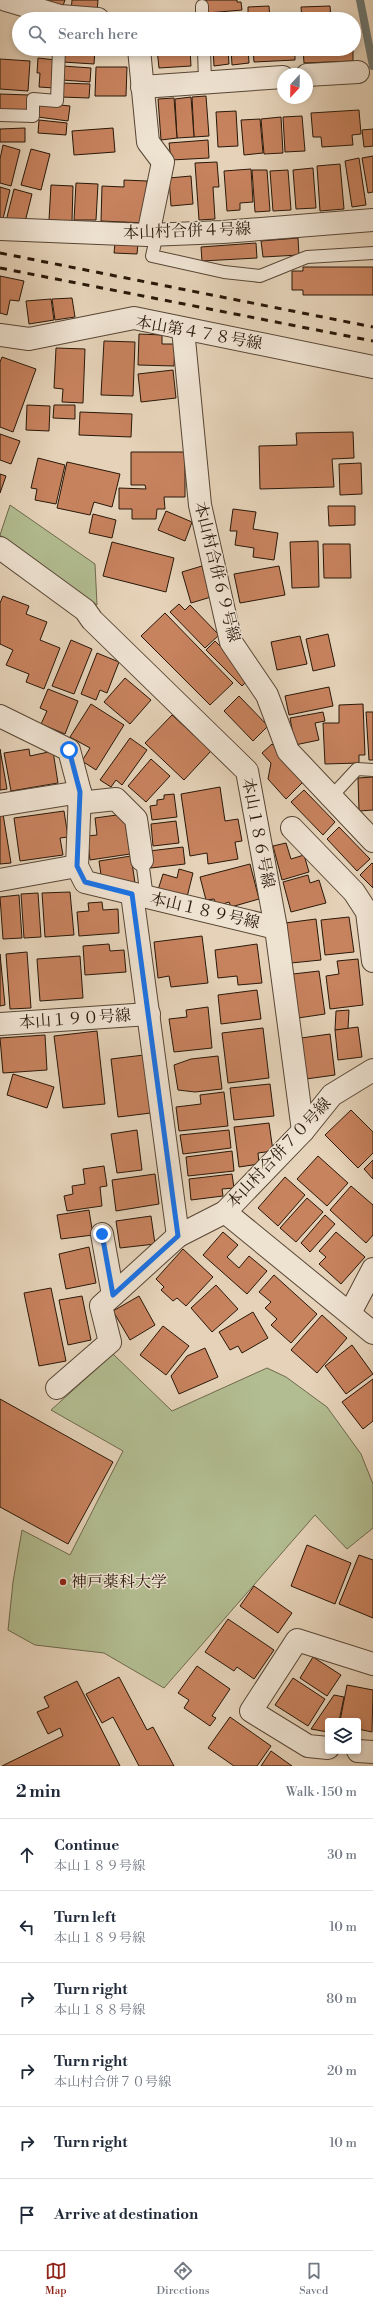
<!DOCTYPE html>
<html lang="en">
<head>
<meta charset="utf-8">
<style>
  :root { --surface:#fff; --page:#f6f6f7; --text:#1f2937; --muted:#747a83; --line:#e0e1e3; --accent:#8f2418 }
  body { margin:0; font-family:"Libre Bodoni","Noto Serif JP",serif; background:var(--page); color:var(--text) }
  .controls { position:absolute; right:12px; bottom:12px; display:grid; overflow:hidden; border-radius:4px; box-shadow:0 2px 6px #0003 }
  .controls button { width:36px; height:36px; display:grid; place-items:center; padding:0; border:0; border-bottom:1px solid var(--line); background:var(--surface); color:var(--text); font:20px sans-serif }
  .compass { position:absolute; left:277px; top:68px; width:36px; height:36px; border-radius:50%; background:var(--surface); box-shadow:0 2px 6px #0003; rotate:202deg }
  .stop { position:absolute; width:12px; height:12px; margin:-9px; border:3px solid #1a73e8; border-radius:50%; background:#fff }
  .stop.end { background:#1a73e8; border-color:#fff; box-shadow:0 1px 4px #0008 }
  .list { margin:0; padding:0; list-style:none }
  h2 { display:flex; justify-content:space-between; align-items:center; height:52px; margin:0; padding:0 16px; font-size:17px }
  h2 small { font-size:13px; font-weight:400; color:var(--muted) }
  .list li { display:grid; grid-template-columns:26px 1fr auto; gap:12px; align-items:center; box-sizing:border-box; height:72px; padding:0 16px; border-top:1px solid var(--line) }
  .list b { display:block; font-size:15px; white-space:nowrap }
  .list p { margin:0; font-size:13px; white-space:nowrap; color:var(--muted) }
  .list em { font-size:13px; font-style:normal; color:var(--muted) }
  .icon { flex:none; width:22px; height:22px; fill:none; stroke:currentColor; stroke-width:2; stroke-linecap:round; stroke-linejoin:round }
  .map { position:relative; flex:none; width:373px; height:1766px; overflow:hidden }
  .search { position:absolute; background:var(--surface); box-shadow:0 2px 6px #0003; left:12px; right:12px; top:12px; height:44px; display:flex; align-items:center; gap:10px; box-sizing:border-box; padding:0 14px; border-radius:22px; color:var(--muted); font-size:15px }
  .sheet { height:484px; background:var(--surface) }
  nav { display:flex; justify-content:space-around; align-items:center; box-sizing:border-box; height:56px; border-top:1px solid var(--line); background:var(--surface); font-size:11px; color:var(--muted) }
  nav a { display:grid; justify-items:center; gap:2px }
  nav .on { color:var(--accent) }
  .map>svg:first-child { display:block }
</style>
</head>
<body>
<div class="map">
<svg width="373" height="1766" viewBox="0 0 373 1766">
  <rect width="100%" height="100%" fill="#e5d2b8"/>
  <filter id="stains"><feTurbulence type="fractalNoise" baseFrequency=".005" numOctaves="4"/><feColorMatrix values="0 0 0 0 .2 0 0 0 0 .09 0 0 0 0 .02 0 0 0 .5 -.17"/></filter>
  <radialGradient id="worn" r=".72"><stop offset=".6" stop-color="#630" stop-opacity="0"/><stop offset="1" stop-color="#630" stop-opacity=".3"/></radialGradient>
  <!-- green -->
  <g fill="#b2bd91" stroke="#6e6a4d">
    <polygon points="10,505 95,564 97,605 0,535"/>
    <polygon points="113,1354 172,1411 267,1368 286,1377 327,1407 361,1454 373,1484 373,1528 347,1549 315,1515 164,1688 104,1653 35,1645 8,1630 13,1582 22,1530 70,1555 123,1451 51,1410"/>
  </g>
  <g fill="none" stroke-linecap="round" stroke-linejoin="round">
    <!-- stream -->
    <polyline stroke="#6c7771" stroke-width="8" points="360,0 373,66"/>
  </g>
  <!-- building -->
  <g fill="#c7825e" stroke="#291809">
    <polygon points="31,0 65,0 61,11"/>
    <polygon points="72,0 98,0 97,13 71,11"/>
    <polygon points="206,0 237,0 237,2 241,2 242,10 207,13"/>
    <polygon points="269,6 270,19 248,19 248,7"/>
    <polygon points="330,6 331,18 351,19 302,19 301,7"/>
    <polygon points="64,49 95,49 94,64 63,62"/>
    <polygon points="100,49 128,49 128,55 100,54"/>
    <polygon points="157,49 190,49 191,66 159,68"/>
    <polygon points="213,49 228,49 229,64 214,66"/>
    <polygon points="231,49 248,49 249,63 232,65"/>
    <polygon points="253,49 295,49 295,60 254,62"/>
    <polygon points="303,49 353,49 353,61 304,63"/>
    <polygon points="38,58 56,60 54,88 39,87 40,73 37,73"/>
    <polygon points="0,59 30,61 28,91 0,89"/>
    <polygon points="63,66 91,68 90,82 62,80"/>
    <polygon points="96,67 127,67 126,96 95,96"/>
    <polygon points="61,83 90,84 89,98 61,97"/>
    <polygon points="0,94 29,95 28,113 0,111"/>
    <polygon points="206,96 209,136 194,137 192,97"/>
    <polygon points="191,97 194,137 177,138 175,99"/>
    <polygon points="174,98 177,138 161,140 158,99"/>
    <polygon points="40,103 70,106 68,121 38,117"/>
    <polygon points="359,110 361,134 352,135 353,145 322,147 321,137 313,137 311,113"/>
    <polygon points="236,111 238,146 218,147 216,112"/>
    <polygon points="302,116 305,151 285,152 283,117"/>
    <polygon points="281,117 283,153 264,154 261,119"/>
    <polygon points="260,119 263,153 244,155 241,120"/>
    <polygon points="39,120 67,123 66,135 38,133"/>
    <polygon points="25,128 25,142 0,142 0,129"/>
    <polygon points="113,128 115,152 74,155 72,131"/>
    <polygon points="373,129 373,146 364,147 362,130"/>
    <polygon points="208,140 209,158 171,160 169,143"/>
    <polygon points="3,145 20,150 11,186 0,183 0,159"/>
    <polygon points="31,149 50,154 41,190 21,185"/>
    <polygon points="373,156 373,192 368,193 362,158"/>
    <polygon points="359,158 366,205 352,207 345,161"/>
    <polygon points="217,162 219,187 213,187 215,219 199,220 195,163"/>
    <polygon points="340,164 344,209 320,211 317,166"/>
    <polygon points="313,168 316,208 296,209 293,170"/>
    <polygon points="251,169 253,202 240,203 240,210 227,211 224,171"/>
    <polygon points="252,170 267,170 270,211 255,212"/>
    <polygon points="288,170 291,210 273,211 270,171"/>
    <polygon points="191,176 193,204 171,206 169,178"/>
    <polygon points="124,180 147,181 146,223 101,221 102,186 124,187"/>
    <polygon points="76,183 98,184 96,220 74,220"/>
    <polygon points="51,185 73,186 72,221 49,220"/>
    <polygon points="0,187 10,190 2,223 0,223"/>
    <polygon points="14,189 32,194 24,226 6,221"/>
    <polygon points="298,238 299,255 263,257 261,241"/>
    <polygon points="115,243 138,244 137,254 114,253"/>
    <polygon points="256,243 257,258 202,261 201,247"/>
    <polygon points="303,267 373,267 373,295 303,295 303,290 292,290 292,271 303,271"/>
    <polygon points="0,276 24,281 19,301 10,300 7,315 0,313"/>
    <polygon points="72,298 75,317 55,320 52,299"/>
    <polygon points="51,299 54,320 29,324 26,301"/>
    <polygon points="139,334 162,335 162,344 175,344 174,366 138,365"/>
    <polygon points="104,341 135,342 133,396 101,395"/>
    <polygon points="56,348 85,349 83,403 62,402 63,389 54,388"/>
    <polygon points="2,357 36,369 13,432 0,427 0,362"/>
    <polygon points="173,370 176,398 141,402 138,374"/>
    <polygon points="27,405 50,406 49,431 26,430"/>
    <polygon points="54,405 75,405 75,419 53,418"/>
    <polygon points="80,412 132,414 131,437 79,435"/>
    <polygon points="353,432 354,458 332,459 334,487 260,489 259,446 297,445 296,433"/>
    <polygon points="0,434 20,441 11,464 0,460"/>
    <polygon points="131,452 185,452 185,497 164,497 165,509 157,509 156,519 132,519 132,509 119,509 119,488 146,489 145,485 131,485"/>
    <polygon points="38,458 65,465 56,504 35,500 37,489 31,488"/>
    <polygon points="67,462 120,474 112,507 94,502 90,515 57,508"/>
    <polygon points="361,463 362,494 340,495 339,464"/>
    <polygon points="0,474 6,476 0,493"/>
    <polygon points="328,506 355,506 355,525 329,526"/>
    <polygon points="233,509 256,512 253,529 278,533 274,560 253,557 254,548 235,545 237,531 230,531"/>
    <polygon points="166,511 192,522 185,541 158,530"/>
    <polygon points="93,514 116,520 112,538 89,533"/>
    <polygon points="318,541 319,587 292,588 290,542"/>
    <polygon points="112,542 174,558 166,592 103,576"/>
    <polygon points="323,544 350,544 351,578 324,578"/>
    <polygon points="202,566 211,597 191,603 182,572"/>
    <polygon points="279,566 285,595 240,603 234,574"/>
    <polygon points="3,596 29,606 26,614 47,622 40,640 60,648 44,689 26,682 29,674 6,665 13,650 0,644 0,603"/>
    <polygon points="179,604 185,610 190,605 219,635 205,648 170,612"/>
    <polygon points="165,613 233,683 210,705 141,636"/>
    <polygon points="328,634 335,666 313,671 306,639"/>
    <polygon points="300,636 307,664 277,670 271,642"/>
    <polygon points="71,640 92,649 74,694 52,686"/>
    <polygon points="215,641 251,677 242,686 206,650"/>
    <polygon points="97,653 119,662 107,693 100,690 96,700 81,694"/>
    <polygon points="125,678 151,700 130,724 104,702"/>
    <polygon points="329,687 333,706 289,715 285,696"/>
    <polygon points="48,689 78,701 65,734 41,724 47,711 40,708"/>
    <polygon points="239,696 268,726 253,741 224,711"/>
    <polygon points="91,704 124,725 96,770 82,761 90,748 70,737"/>
    <polygon points="363,704 365,755 359,755 359,763 325,764 323,723 339,723 339,705"/>
    <polygon points="323,712 325,721 315,723 319,740 295,745 290,718"/>
    <polygon points="366,712 373,712 373,760 369,760"/>
    <polygon points="172,715 211,751 184,780 145,743"/>
    <polygon points="130,738 147,750 122,785 116,780 111,787 100,780"/>
    <polygon points="272,744 306,779 286,799 268,779 271,763 262,753"/>
    <polygon points="0,749 7,789 0,790"/>
    <polygon points="29,749 30,756 53,751 58,783 11,791 4,753"/>
    <polygon points="151,759 170,776 146,802 128,786"/>
    <polygon points="373,777 373,810 359,811 358,778"/>
    <polygon points="220,787 225,821 238,819 242,841 235,842 238,859 208,864 207,853 190,856 181,794"/>
    <polygon points="304,790 335,822 323,835 291,802"/>
    <polygon points="174,794 177,817 152,820 150,806 157,805 157,800 164,799 164,795"/>
    <polygon points="64,811 68,837 60,838 63,855 20,861 14,818"/>
    <polygon points="3,814 11,863 0,864 0,815"/>
    <polygon points="124,814 130,854 90,860 87,836 97,835 95,818"/>
    <polygon points="176,821 179,843 153,846 151,824"/>
    <polygon points="339,827 370,859 357,871 327,839"/>
    <polygon points="286,843 291,859 304,855 309,872 282,880 273,846"/>
    <polygon points="183,847 185,864 151,868 149,851"/>
    <polygon points="131,856 135,883 102,882 99,861"/>
    <polygon points="372,863 373,864 373,888 360,875"/>
    <polygon points="250,864 259,899 231,907 229,902 217,906 214,899 206,900 200,877"/>
    <polygon points="179,869 193,873 187,897 158,890 163,874 177,878"/>
    <polygon points="308,875 310,883 319,880 326,903 291,912 283,882"/>
    <polygon points="70,892 74,935 45,937 42,893"/>
    <polygon points="38,893 41,937 24,938 21,894"/>
    <polygon points="19,895 22,938 3,939 0,897"/>
    <polygon points="102,902 103,910 118,909 119,933 79,936 77,912 89,911 88,903"/>
    <polygon points="349,917 354,952 325,955 321,920"/>
    <polygon points="316,919 321,960 291,963 285,923"/>
    <polygon points="202,936 208,983 171,987 169,976 158,978 154,942"/>
    <polygon points="109,944 110,951 124,950 126,972 85,975 83,946"/>
    <polygon points="257,944 262,983 238,985 237,976 218,978 215,950"/>
    <polygon points="27,952 31,1008 10,1009 6,954"/>
    <polygon points="0,954 5,1005 0,1006"/>
    <polygon points="80,956 83,998 40,1001 37,959"/>
    <polygon points="358,959 363,1005 330,1009 326,976 339,974 337,961"/>
    <polygon points="319,971 325,1014 298,1018 293,974"/>
    <polygon points="257,990 261,1019 221,1024 218,995"/>
    <polygon points="208,1007 212,1048 174,1052 169,1019 187,1017 186,1010"/>
    <polygon points="349,1010 348,1029 335,1030 336,1011"/>
    <polygon points="358,1027 362,1057 338,1060 335,1030"/>
    <polygon points="263,1028 269,1078 228,1083 222,1033"/>
    <polygon points="97,1031 105,1104 63,1108 54,1036"/>
    <polygon points="330,1034 335,1075 306,1079 301,1038"/>
    <polygon points="45,1035 47,1070 3,1073 0,1038"/>
    <polygon points="144,1055 151,1113 118,1117 111,1059"/>
    <polygon points="218,1056 222,1089 195,1092 178,1090 174,1065 191,1059"/>
    <polygon points="13,1074 54,1087 47,1108 7,1095"/>
    <polygon points="270,1084 274,1116 234,1120 230,1088"/>
    <polygon points="224,1092 228,1126 179,1131 176,1107 201,1104 200,1095"/>
    <polygon points="351,1110 373,1132 373,1153 358,1168 325,1135"/>
    <polygon points="269,1123 273,1151 258,1153 259,1164 239,1167 234,1127"/>
    <polygon points="137,1130 142,1170 117,1173 111,1134"/>
    <polygon points="229,1130 231,1148 183,1154 180,1135"/>
    <polygon points="232,1151 234,1171 188,1176 186,1157"/>
    <polygon points="318,1156 348,1183 327,1206 297,1179"/>
    <polygon points="373,1160 373,1179 364,1169"/>
    <polygon points="104,1166 107,1186 100,1187 102,1206 67,1211 64,1196 73,1194 72,1186 85,1184 83,1169"/>
    <polygon points="155,1174 159,1204 116,1211 112,1180"/>
    <polygon points="232,1174 234,1188 222,1189 223,1196 191,1200 189,1179"/>
    <polygon points="285,1177 305,1195 278,1226 258,1208"/>
    <polygon points="351,1186 373,1205 373,1235 366,1243 330,1210"/>
    <polygon points="307,1198 323,1212 296,1242 280,1228"/>
    <polygon points="89,1210 93,1235 61,1239 57,1215"/>
    <polygon points="325,1215 335,1224 310,1252 301,1243"/>
    <polygon points="151,1216 155,1244 120,1248 116,1221"/>
    <polygon points="223,1232 238,1245 227,1257 239,1268 249,1256 267,1271 247,1294 203,1255"/>
    <polygon points="336,1232 365,1257 341,1284 319,1264 326,1257 319,1251"/>
    <polygon points="89,1247 96,1283 66,1289 59,1254"/>
    <polygon points="183,1249 213,1277 186,1306 177,1298 173,1301 161,1290 164,1287 156,1279"/>
    <polygon points="274,1275 317,1314 291,1343 271,1325 277,1319 265,1308 271,1302 259,1292"/>
    <polygon points="216,1285 238,1309 212,1332 191,1308"/>
    <polygon points="51,1288 66,1361 39,1366 24,1293"/>
    <polygon points="82,1296 91,1340 68,1345 59,1300"/>
    <polygon points="139,1296 155,1325 130,1340 113,1311"/>
    <polygon points="253,1312 268,1338 242,1353 238,1346 230,1350 219,1332"/>
    <polygon points="322,1315 347,1338 317,1373 291,1350"/>
    <polygon points="163,1326 189,1346 166,1375 140,1355"/>
    <polygon points="352,1345 373,1374 346,1394 325,1366"/>
    <polygon points="205,1348 218,1377 179,1394 171,1376 187,1356"/>
    <polygon points="373,1379 373,1421 363,1429 342,1402"/>
    <polygon points="0,1399 113,1462 68,1544 0,1507"/>
    <polygon points="307,1545 351,1563 335,1604 291,1586"/>
    <polygon points="359,1555 373,1560 373,1618 339,1604"/>
    <polygon points="254,1586 292,1613 278,1633 240,1606"/>
    <polygon points="228,1619 274,1650 254,1679 237,1667 234,1671 205,1652"/>
    <polygon points="313,1657 341,1675 327,1696 300,1678"/>
    <polygon points="197,1666 230,1689 212,1716 216,1718 210,1726 184,1708 189,1700 178,1693"/>
    <polygon points="119,1677 147,1730 153,1727 174,1766 139,1766 113,1717 102,1723 86,1694"/>
    <polygon points="293,1678 325,1699 308,1726 275,1705"/>
    <polygon points="77,1681 120,1766 2,1766 63,1736 60,1728 48,1734 37,1712 49,1707 44,1697"/>
    <polygon points="347,1685 373,1690 372,1732 358,1729 358,1721 340,1721"/>
    <polygon points="334,1695 344,1697 339,1721 328,1721 328,1732 311,1729"/>
    <polygon points="230,1717 271,1746 257,1766 234,1766 208,1748"/>
    <polygon points="271,1751 292,1766 261,1766"/>
  </g>
  <g fill="none" stroke-linecap="round" stroke-linejoin="round">
    <defs>
      <g id="service">
        <polyline points="202,6 202,19"/>
        <polyline points="204,49 205,82"/>
        <polyline points="0,115 33,116 33,99 57,101 59,49"/>
        <polyline points="157,234 152,256 224,272 260,276 307,257 373,253"/>
        <polyline points="331,797 357,769 373,770"/>
        <polyline points="142,860 147,898"/>
      </g>
      <g id="minor">
        <polyline points="6,0 60,16 98,19"/>
        <polyline points="139,49 148,142 163,162 148,235"/>
        <polyline points="307,75 358,72"/>
        <polyline points="142,87 283,77"/>
        <polyline points="0,229 148,235 223,232 373,220"/>
        <polyline points="183,329 200,505 231,642 267,695 288,751 373,841"/>
        <polyline points="0,335 29,339 134,318 373,367"/>
        <polyline points="0,548 85,610 92,620 247,771 276,928 303,1131"/>
        <polyline points="0,716 69,750 80,792 77,866 85,882 276,928"/>
        <polyline points="79,803 116,799 136,819 142,860"/>
        <polyline points="0,805 80,792"/>
        <polyline points="292,828 354,892 367,912 373,961"/>
        <polyline points="0,880 77,866"/>
        <polyline points="132,894 178,1236"/>
        <polyline points="0,1024 149,1014"/>
        <polyline points="225,1212 373,1333"/>
        <polyline points="102,1234 113,1295"/>
        <polyline points="350,1313 373,1269"/>
        <polyline points="57,1388 110,1342 101,1306 178,1236 225,1212 303,1131 332,1095 373,1070"/>
        <polyline points="328,1748 308,1746 251,1711 297,1640 373,1664"/>
        <polyline points="358,1751 373,1752"/>
      </g>
    </defs>
    <!-- service casing -->
    <use href="#service" stroke="#584635" stroke-width="14"/>
    <!-- minor casing -->
    <use href="#minor" stroke="#584635" stroke-width="24"/>
    <!-- service -->
    <use href="#service" stroke="#eee2d1" stroke-width="12"/>
    <!-- minor -->
    <use href="#minor" stroke="#eee2d1" stroke-width="22"/>
    <!-- rail -->
    <g stroke="#291809" stroke-width="3" stroke-dasharray="7 7" stroke-linecap="butt">
      <polyline points="0,253 373,327"/>
      <polyline points="0,268 373,341"/>
    </g>
  </g>
  <g fill="none" stroke-linecap="round" stroke-linejoin="round">
    <!-- route -->
    <polyline stroke="#1a73e8" stroke-width="5" points="69,750 80,792 77,866 85,882 132,894 178,1236 113,1295 102,1234"/>
  </g>
  <!-- markers -->
  <circle fill="#8f2418" stroke="#eee2d1" stroke-width="1.5" cx="63" cy="1582" r="4"/>
  <g text-anchor="middle" dominant-baseline="central" stroke-width="3" stroke-linejoin="round" paint-order="stroke">
    <!-- street labels -->
    <g font-size="16" fill="#291809" stroke="#eee2d1">
      <text transform="translate(187 231) rotate(-2)">本山村合併４号線</text>
      <text transform="translate(199 333) rotate(10)">本山第４７８号線</text>
      <text transform="translate(217 572) rotate(76)">本山村合併６９号線</text>
      <text transform="translate(258 833) rotate(79)">本山１８６号線</text>
      <text transform="translate(205 911) rotate(13)">本山１８９号線</text>
      <text transform="translate(75 1019) rotate(-4)">本山１９０号線</text>
      <text transform="translate(279 1153) rotate(-47)">本山村合併７０号線</text>
    </g>
    <!-- poi labels -->
    <g font-size="16" fill="#291809" stroke="#eee2d1" text-anchor="start">
      <text x="71" y="1582">神戸薬科大学</text>
    </g>
  </g>
  <rect width="100%" height="100%" filter="url(#stains)"/>
  <rect width="100%" height="100%" fill="url(#worn)"/>
</svg>
<div class="controls">
<button><svg class="icon" aria-label="layers" viewBox="0 0 24 24"><path d="M12 4l9 5-9 5-9-5zM3 14l9 5 9-5"/></svg></button>
</div>
<svg class="compass" viewBox="-18 -18 36 36"><path d="M0-13l5 13h-10z" fill="#e53935"/><path d="M0 13l5-13h-10z" fill="#747a83"/></svg>
<div class="stop" style="left:69px;top:750px"></div>
<div class="stop end" style="left:102px;top:1234px"></div>
<div class="search"><svg class="icon" aria-label="search" viewBox="0 0 24 24"><circle cx="10" cy="10" r="6"/><path d="M15 15l6 6"/></svg>Search here</div>
</div>
<section class="sheet">
<h2>2 min<small>Walk · 150 m</small></h2>
<ul class="list">
<li><svg class="icon" aria-label="ahead" viewBox="0 0 24 24"><path d="M12 20V5M6 11l6-6 6 6"/></svg><div><b>Continue</b><p>本山１８９号線</p></div><em>30 m</em></li>
<li><svg class="icon" aria-label="left" viewBox="0 0 24 24"><path d="M17 20v-9H6M10 6l-5 5 5 5"/></svg><div><b>Turn left</b><p>本山１８９号線</p></div><em>10 m</em></li>
<li><svg class="icon" aria-label="right" viewBox="0 0 24 24"><path d="M7 20v-9h11M14 6l5 5-5 5"/></svg><div><b>Turn right</b><p>本山１８８号線</p></div><em>80 m</em></li>
<li><svg class="icon" aria-label="right" viewBox="0 0 24 24"><path d="M7 20v-9h11M14 6l5 5-5 5"/></svg><div><b>Turn right</b><p>本山村合併７０号線</p></div><em>20 m</em></li>
<li><svg class="icon" aria-label="right" viewBox="0 0 24 24"><path d="M7 20v-9h11M14 6l5 5-5 5"/></svg><div><b>Turn right</b></div><em>10 m</em></li>
<li><svg class="icon" aria-label="arrive" viewBox="0 0 24 24"><path d="M6 21V4h12l-3 4 3 4H6"/></svg><div><b>Arrive at destination</b></div></li>
</ul>
</section>
<nav>
<a class="on"><svg class="icon" aria-label="map" viewBox="0 0 24 24"><path d="M3 6l6-2 6 2 6-2v14l-6 2-6-2-6 2zM9 4v14M15 6v14"/></svg>Map</a>
<a><svg class="icon" aria-label="directions" viewBox="0 0 24 24"><path d="M12 3l9 9-9 9-9-9zM9 14v-3h6M13 9l2 2-2 2"/></svg>Directions</a>
<a><svg class="icon" aria-label="saved" viewBox="0 0 24 24"><path d="M7 4h10v16l-5-4-5 4z"/></svg>Saved</a>
</nav>
</body>
</html>
